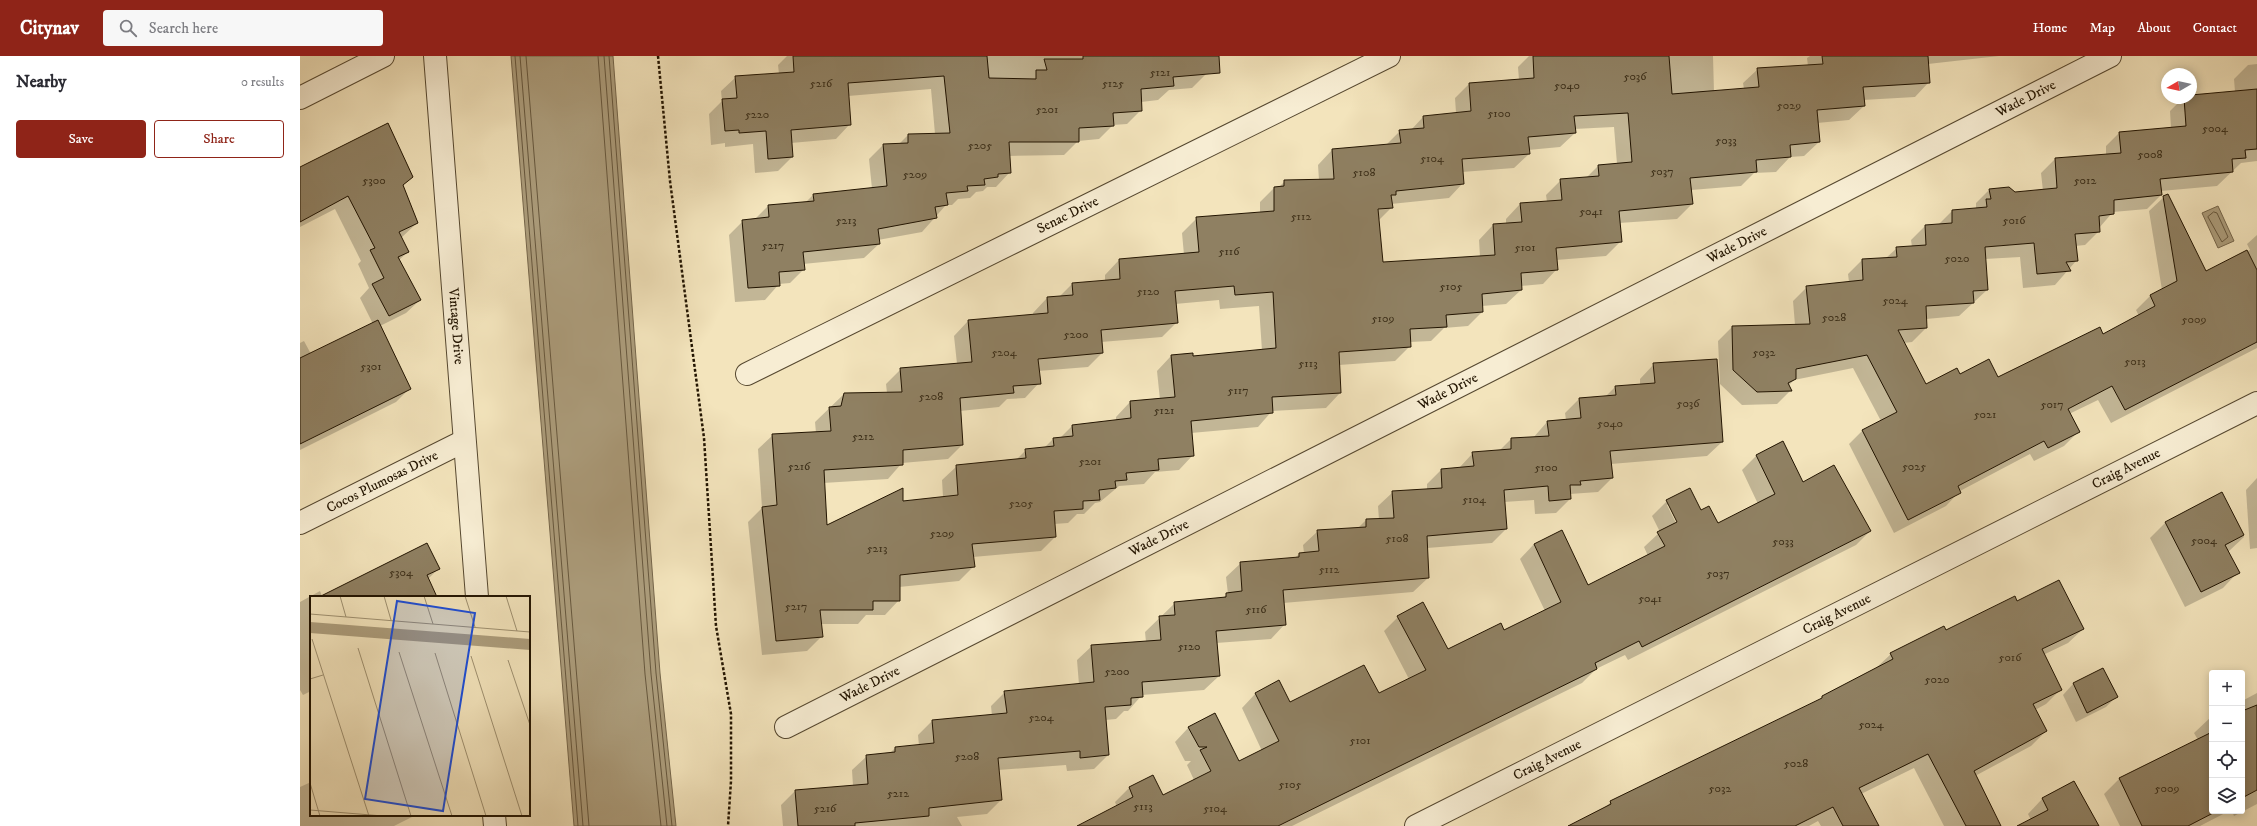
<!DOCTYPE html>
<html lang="en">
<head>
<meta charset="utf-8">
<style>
  :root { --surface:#fff; --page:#f7f7f7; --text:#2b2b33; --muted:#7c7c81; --line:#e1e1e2; --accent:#8f2418 }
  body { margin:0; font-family:"IM FELL DW Pica",serif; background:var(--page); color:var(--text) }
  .controls { position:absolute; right:12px; bottom:12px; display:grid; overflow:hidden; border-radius:4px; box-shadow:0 2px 10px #0003 }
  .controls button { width:36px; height:36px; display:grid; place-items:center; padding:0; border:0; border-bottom:1px solid var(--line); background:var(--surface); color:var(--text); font:20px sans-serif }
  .compass { position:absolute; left:1861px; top:12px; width:36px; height:36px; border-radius:50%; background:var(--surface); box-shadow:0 2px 10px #0003; rotate:261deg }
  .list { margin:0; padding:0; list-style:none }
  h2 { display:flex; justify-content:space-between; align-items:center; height:52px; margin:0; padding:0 16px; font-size:17px }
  h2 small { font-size:13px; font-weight:400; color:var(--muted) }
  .actions { display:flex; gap:8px; padding:12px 16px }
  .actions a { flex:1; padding:9px 0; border:1px solid var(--accent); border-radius:4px; text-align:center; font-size:14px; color:var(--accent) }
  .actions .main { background:var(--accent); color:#fff }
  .icon { flex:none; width:22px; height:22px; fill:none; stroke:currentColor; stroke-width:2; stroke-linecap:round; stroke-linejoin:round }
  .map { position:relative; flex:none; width:1957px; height:770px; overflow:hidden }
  header { display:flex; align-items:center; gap:24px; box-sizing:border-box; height:56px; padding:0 20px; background:var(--accent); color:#fff }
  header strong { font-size:19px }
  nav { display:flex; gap:22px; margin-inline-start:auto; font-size:14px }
  .search { width:280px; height:36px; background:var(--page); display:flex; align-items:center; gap:10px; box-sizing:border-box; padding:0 14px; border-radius:4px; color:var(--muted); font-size:15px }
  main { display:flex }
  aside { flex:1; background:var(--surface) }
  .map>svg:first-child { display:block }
</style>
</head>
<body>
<header>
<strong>Citynav</strong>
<div class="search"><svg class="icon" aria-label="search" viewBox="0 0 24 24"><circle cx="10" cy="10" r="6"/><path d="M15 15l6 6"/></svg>Search here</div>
<nav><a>Home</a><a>Map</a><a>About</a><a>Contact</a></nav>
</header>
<main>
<aside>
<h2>Nearby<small>0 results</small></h2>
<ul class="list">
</ul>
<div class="actions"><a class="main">Save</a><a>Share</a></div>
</aside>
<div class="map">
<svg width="1957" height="770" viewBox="0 0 1957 770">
  <rect width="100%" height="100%" fill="#f3e4bc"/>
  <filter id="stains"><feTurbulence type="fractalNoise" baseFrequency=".005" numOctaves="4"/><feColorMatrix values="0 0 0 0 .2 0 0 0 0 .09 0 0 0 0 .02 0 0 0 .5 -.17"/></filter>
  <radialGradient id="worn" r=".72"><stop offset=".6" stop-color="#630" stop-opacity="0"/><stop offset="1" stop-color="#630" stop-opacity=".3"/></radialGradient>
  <!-- water -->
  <g fill="#ac9d7c" stroke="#75664b">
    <polygon points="211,0 313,0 360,617 376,770 274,770"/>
    <polygon points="1918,150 1934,185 1918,192 1902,157"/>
  </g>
  <!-- shadow -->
  <g fill="#0003" fill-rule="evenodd">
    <polygon points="487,0 918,0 906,18 892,32 869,34 858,44 841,46 841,54 827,68 813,69 799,83 778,85 764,99 709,100 710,116 696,131 687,131 683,135 676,136 670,142 658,143 652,149 646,149 622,176 578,184 579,188 564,202 503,208 504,213 490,227 479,228 465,244 435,246 429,179 443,165 455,163 468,150 505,147 513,139 572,133 569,103 583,89 599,88 608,79 635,78 631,33 548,40 550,68 536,83 491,87 492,101 478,115 455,117 453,88 425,91 425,87 411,89 409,58 422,45 421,35 436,21 479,18 478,9"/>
    <path d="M1229 0H1413L1414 36 1444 33 1443 27 1458 13 1508 10 1507 2 1510 0H1699L1628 8 1629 26 1615 41 1563 44 1564 50 1549 64 1517 67 1519 86 1504 100 1490 101 1476 116 1454 117 1441 130 1391 134 1392 148 1377 163 1319 167 1321 185 1306 200 1256 204 1257 213 1243 228 1221 230V234L1206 248 1182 250V256L1168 270 1144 272 1131 285 1110 286V290L1095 305 1039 309 1040 337 1026 352 972 355 958 371 891 377 893 399 879 414 855 416 844 428 819 430 800 446 795 447 784 458H777L768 467 754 468 755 481 741 495 673 501 674 510 659 525 599 531V544L585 559H566L558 568H520L521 581 507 595 462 599 448 466 462 452 458 393 473 379 516 377 515 366 544 338 587 337 586 328 601 313 657 308 654 280 668 265 733 259V257L747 242 759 241 772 228 805 225V219L819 204 884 199 882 177 897 162 960 157V146L974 132 979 131 985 125 1019 124 1018 109 1032 94 1085 90 1100 75 1111 74 1123 61 1156 57 1155 42 1169 28 1219 24 1218 11ZM1314 71 1317 108 1298 110 1286 122 1261 124 1246 139 1247 146 1220 148 1206 163V168L1193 169 1179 184 1180 201 1082 208 1078 165 1092 151 1091 148 1149 142 1163 127 1162 116 1214 112 1229 98 1228 94 1260 91 1275 77 1274 73ZM919 244 920 253 959 250 962 295 892 302 871 300 857 315 860 344 830 346 816 361V365L772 370 760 382 753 383 744 392 726 394 716 404 657 410 642 424 643 441 602 446 526 470 523 427 588 423 602 407 648 403 662 389 660 355 699 351 707 343 725 342 739 327 738 315 788 311 802 297 801 286 862 281 877 266 875 248Z"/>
    <polygon points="1957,8 1957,105 1941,107 1917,130 1861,135 1861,139 1847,153 1813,156 1799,172 1799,175 1785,189 1775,190 1776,205 1755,229 1723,232 1720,201 1685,203 1687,234 1659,260 1626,263 1626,272 1612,286 1604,287 1626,330 1660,319 1698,322 1802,279 1839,260 1836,254 1850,240 1862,234 1849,155 1864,141 1906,216 1950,194 1947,188 1957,179 1957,292 1811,367 1798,344 1769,358 1778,376 1764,390 1734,405 1730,398 1660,435 1646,450 1594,477 1549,388 1563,374 1581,365 1553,312 1494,324 1488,330 1491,334 1477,348 1442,349 1420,328 1418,285 1432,271 1495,269 1493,245 1507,231 1549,226 1548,218 1562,204 1586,202 1597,192 1612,191 1611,184 1625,170 1638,169 1652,155 1676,153 1676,147 1690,133 1715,137 1743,135 1741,117 1755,103 1806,99 1806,90 1820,76 1871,72 1870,55 1883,42 1935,36 1934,23 1948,9"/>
    <polygon points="0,114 112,120 102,130 117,167 101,182 108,196 99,204 120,244 106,257 80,270 110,332 96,346 0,394 0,287 4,285 11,298 73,268 60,242 69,232 58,208 61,205 35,153 0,171"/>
    <polygon points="1354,308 1422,386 1407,400 1311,408 1312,422 1298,436 1270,438 1270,443 1256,457 1235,458 1234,444 1204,446 1206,473 1192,487 1127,492 1128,522 1113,536 983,547 985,568 971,583 916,587 919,620 904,634 842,639 828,655 824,655 816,663 805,664 808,699 794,713 767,715 766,709 698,714 701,744 687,758 657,761 662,770 483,770 481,749 495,735 553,730 552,714 567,700 589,698 595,692 619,690 618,679 632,665 692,660 691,650 705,636 779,629 777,604 792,590 846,586 845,576 875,547 921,543 928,538 926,521 941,507 995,502 999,498 1004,497 1003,489 1018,475 1058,472 1066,464 1079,464 1078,450 1093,436 1127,434 1127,428 1141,414 1159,412 1173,397 1199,395 1211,383 1233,382 1247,366 1266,364 1265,357 1279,343 1305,341 1315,331 1340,329 1340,323"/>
    <path d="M1456 400 1502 427 1570 475 1556 489 1328 604 1325 599 1296 613 1282 627 992 770H789L817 751 815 746 829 732 853 720 863 740 894 724 887 709 891 705H885L875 686 889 671 939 707 962 695 942 652 956 637 989 647 1079 639 1109 623 1084 575 1098 561 1148 594 1204 575 1245 555 1220 503 1234 488 1262 475 1288 531 1348 500 1344 491 1360 476 1352 460 1367 445 1390 434 1401 455 1417 468 1458 448 1442 414ZM1367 449H1369L1380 470 1378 471Z"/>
    <polygon points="1957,422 1957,492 1950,493 1946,434"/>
    <polygon points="1922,438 1944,481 1928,496 1938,516 1923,532 1885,551 1850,482 1866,466"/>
    <polygon points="139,512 128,523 127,541 11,541 11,635 3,639 0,634 0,546 20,535 22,540"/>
    <polygon points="1717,547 1783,573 1768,587 1743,599 1761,633 1746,648 1735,654 1746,675 1731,690 1675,720 1700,770 1644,770 1614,712 1561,738 1577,770 1521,770 1518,765 1509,770 1270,770 1303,753 1311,746 1519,645 1576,612 1591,598"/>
    <polygon points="1803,613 1817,640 1806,651 1776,666 1763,639 1773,628"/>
    <polygon points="1957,637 1957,748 1934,760 1932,755 1942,755 1942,645"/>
    <polygon points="1912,660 1912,755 1929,755 1900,770 1820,770 1804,738 1819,723 1898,684 1894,677"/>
    <polygon points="11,726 11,759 116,759 94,770 0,770 0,731"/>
    <polygon points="1774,727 1797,770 1720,770 1731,764 1728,758 1742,743"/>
  </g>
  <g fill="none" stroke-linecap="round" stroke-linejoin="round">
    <!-- shore -->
    <g stroke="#67583e" stroke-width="1">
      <polyline points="215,0 278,770"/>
      <polyline points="220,0 283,770"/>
      <polyline points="226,0 289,770"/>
      <polyline points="298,0 345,618 361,770"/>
      <polyline points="304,0 351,618 367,770"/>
      <polyline points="309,0 356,617 372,770"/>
      <polygon points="1914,156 1917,157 1928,181 1922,186 1908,161"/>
    </g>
  </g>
  <!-- building -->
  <g fill="#8f8062" stroke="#221401" fill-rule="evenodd">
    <polygon points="493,0 687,0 689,22 736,23 736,14 747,14 744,3 783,3 783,0 919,0 920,17 873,21 874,30 841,33 842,55 813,57 814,70 779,72 779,86 709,86 711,117 698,118 698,121 684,123 685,129 667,130 668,135 646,137 648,149 635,151 637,162 578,173 580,188 503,196 505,214 479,216 480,230 448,232 442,164 469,161 468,149 514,145 513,138 587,130 583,88 608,87 608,78 650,77 644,20 548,27 551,69 491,74 493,101 468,103 466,75 439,77 439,74 425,75 422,43 437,42 435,20 494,16"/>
    <path d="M1233 0H1369L1372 38 1459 31 1457 12 1523 8 1522 0H1628L1630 27 1563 31 1565 50 1517 54 1520 86 1490 89 1491 101 1456 104 1457 116 1390 122 1393 148 1319 155 1322 186 1256 192 1258 214 1221 217 1222 234 1182 238 1183 256 1146 259 1147 271 1110 273 1111 291 1039 296 1041 337 972 341 973 357 891 365 894 400 858 403 859 414 826 417 827 424 815 425 816 432 799 434 800 444 783 445V453L754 455 756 481 672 488 675 511 600 519V545H573V554H520L523 581 476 585 462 451 477 449 472 378 531 375 529 351 541 350 544 337 602 336 600 312 672 306 668 264 748 257 747 241 773 239 772 227 820 223 819 203 899 196 896 161 974 155V131L984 130V124L1034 123 1032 93 1101 87 1099 74 1124 72 1123 60 1171 55 1169 27 1234 22ZM1328 57 1332 106 1298 109 1299 120 1260 123 1262 144 1220 147 1222 166 1193 168 1195 199 1083 206 1078 153 1093 152 1091 139H1096V135L1164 128 1162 103 1230 98 1228 81 1276 77 1274 60ZM934 230 935 239 973 236 976 292 893 300V297L871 299 875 341 830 345 831 362 772 369 773 380 753 382 754 390 725 393 726 402 656 409 658 439 603 445V432L527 469 524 414 603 409V394L663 389 660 342 714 337 713 330 741 328 738 303 803 297 801 274 878 267 875 235Z"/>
    <polygon points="1957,33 1957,93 1945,94 1946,102 1932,103 1933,116 1860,123 1862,139 1814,144 1814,158 1799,160 1800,176 1775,178 1778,205 1766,206 1771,215 1737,218 1734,187 1685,191 1688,234 1673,235 1674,247 1626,250 1627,272 1598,274 1626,328 1657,312 1660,318 1689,303 1698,321 1800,271 1803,278 1855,250 1850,239 1877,225 1863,140 1868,138 1906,215 1947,194 1957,214 1957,286 1825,354 1812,330 1768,353 1780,376 1748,392 1744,385 1658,430 1661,437 1608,464 1562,374 1597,356 1567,299 1496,313 1496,323 1488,327 1492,335 1457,336 1433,314 1432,270 1510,268 1506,230 1563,224 1562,203 1597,201 1596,191 1626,189 1625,169 1652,167 1652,154 1687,151 1686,143 1691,143 1689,133 1709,131 1715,136 1757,132 1755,102 1821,97 1819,76 1886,70 1884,42 1891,42 1891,39"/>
    <polygon points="88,67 113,121 103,129 118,167 99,176 109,196 98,201 121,244 89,260 72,228 84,222 70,194 75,192 48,140 0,166 0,111"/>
    <polygon points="78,264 111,333 0,388 0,302"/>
    <polygon points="1417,303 1423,386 1310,395 1313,422 1280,425 1281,429 1270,429 1271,443 1249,445 1248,430 1204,434 1207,473 1127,480 1129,522 983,534 986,569 916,575 920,620 842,626 843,641 831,642 831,649 805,651 809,699 780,702 780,695 698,702 702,744 629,752 629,760 555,767 555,770 498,770 495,734 568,728 566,699 595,696 595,691 634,687 632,664 707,657 704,635 794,626 791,589 861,584 859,560 875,559 874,546 926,541 926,537 942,535 940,506 999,501 999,497 1019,495 1017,474 1066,471 1066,463 1094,462 1092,435 1142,432 1141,413 1174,410 1172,396 1211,393 1211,382 1249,380 1247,365 1281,362 1279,342 1316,339 1315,330 1355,327 1353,307"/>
    <polygon points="1483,385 1503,426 1534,409 1571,475 1342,591 1339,585 1295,607 1297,613 978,770 777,770 833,741 829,731 853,719 863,739 911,715 900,694 907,691 899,691 888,671 915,657 939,705 979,685 955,637 979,624 990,646 1064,609 1079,637 1126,614 1097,560 1123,546 1148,593 1201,567 1204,574 1261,546 1234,488 1262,474 1288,529 1365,490 1357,476 1377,466 1366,444 1390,432 1401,454 1409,450 1418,467 1475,438 1456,399"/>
    <polygon points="1922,436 1944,479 1925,489 1940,517 1901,536 1865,466"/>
    <polygon points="127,487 140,513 127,519 137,541 19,541"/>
    <polygon points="1759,524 1784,573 1742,593 1762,634 1733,648 1747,675 1674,715 1701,770 1666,770 1628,698 1559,732 1579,770 1543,770 1533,751 1495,770 1268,770 1311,748 1310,745 1522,642 1522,640 1593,603 1590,597 1644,570 1646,574 1715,540 1717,545"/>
    <polygon points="1803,612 1818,641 1787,657 1773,627"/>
    <polygon points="1957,649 1957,734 1942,742 1942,655"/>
    <polygon points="1912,676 1912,755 1917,755 1888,770 1842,770 1819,722"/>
    <polygon points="1774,725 1799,770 1717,770 1748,754 1742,742"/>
  </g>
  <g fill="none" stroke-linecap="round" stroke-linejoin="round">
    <defs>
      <g id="street">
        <path id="s1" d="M135 0 177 541"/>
        <polyline points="0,42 83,0"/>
        <path id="s2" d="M447 318 1089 0"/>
        <path id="s3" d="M0 467 164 385"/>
        <path id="s4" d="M486 671 1810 0"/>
        <polyline points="194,759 195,770"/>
        <path id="s5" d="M1116 770 1957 347"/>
      </g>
    </defs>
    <!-- street casing -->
    <use href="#street" stroke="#564830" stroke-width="24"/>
    <!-- path -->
    <polyline stroke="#221401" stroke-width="2.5" stroke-dasharray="3 2" stroke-linecap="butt" points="358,0 370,125 404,382 416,570 431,658 431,725 428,770"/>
    <!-- street -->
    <use href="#street" stroke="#f7edd3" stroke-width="22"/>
  </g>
  <g text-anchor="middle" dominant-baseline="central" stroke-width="4" stroke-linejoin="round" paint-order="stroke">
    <!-- number labels -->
    <g font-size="12" fill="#3d2f19">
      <text x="860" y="16">5121</text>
      <text x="1335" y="20">5036</text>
      <text x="521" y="27">5216</text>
      <text x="813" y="27">5125</text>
      <text x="1267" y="29">5040</text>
      <text x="1489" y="49">5029</text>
      <text x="747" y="53">5201</text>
      <text x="1199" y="57">5100</text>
      <text x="457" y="58">5220</text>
      <text x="1915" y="72">5004</text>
      <text x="1426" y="84">5033</text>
      <text x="680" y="89">5205</text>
      <text x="1850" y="98">5008</text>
      <text x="1132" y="102">5104</text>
      <text x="1362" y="115">5037</text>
      <text x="1064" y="116">5108</text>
      <text x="615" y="118">5209</text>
      <text x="74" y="124">5300</text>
      <text x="1785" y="124">5012</text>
      <text x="1291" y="155">5041</text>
      <text x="1001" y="160">5112</text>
      <text x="546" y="164">5213</text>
      <text x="1714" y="164">5016</text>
      <text x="473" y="189">5217</text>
      <text x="1225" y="191">5101</text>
      <text x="929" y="195">5116</text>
      <text x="1657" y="202">5020</text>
      <text x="1151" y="230">5105</text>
      <text x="848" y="235">5120</text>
      <text x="1595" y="244">5024</text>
      <text x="1534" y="261">5028</text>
      <text x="1083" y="262">5109</text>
      <text x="1894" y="263">5009</text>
      <text x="776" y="278">5200</text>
      <text x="704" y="296">5204</text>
      <text x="1464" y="296">5032</text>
      <text x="1835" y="305">5013</text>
      <text x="1008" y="307">5113</text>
      <text x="71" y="310">5301</text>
      <text x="938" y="334">5117</text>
      <text x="631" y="340">5208</text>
      <text x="1388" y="347">5036</text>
      <text x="1752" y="348">5017</text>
      <text x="864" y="354">5121</text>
      <text x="1685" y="358">5021</text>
      <text x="1310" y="367">5040</text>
      <text x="563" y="380">5212</text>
      <text x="790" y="405">5201</text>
      <text x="499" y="410">5216</text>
      <text x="1614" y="410">5025</text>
      <text x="1246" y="411">5100</text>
      <text x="1174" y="443">5104</text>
      <text x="721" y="447">5205</text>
      <text x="642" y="477">5209</text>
      <text x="1097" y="482">5108</text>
      <text x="1904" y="484">5004</text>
      <text x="1483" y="485">5033</text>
      <text x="577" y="492">5213</text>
      <text x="1029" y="513">5112</text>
      <text x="101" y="516">5304</text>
      <text x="1418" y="517">5037</text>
      <text x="1350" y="542">5041</text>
      <text x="496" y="550">5217</text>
      <text x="956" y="553">5116</text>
      <text x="889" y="590">5120</text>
      <text x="1710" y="601">5016</text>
      <text x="817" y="615">5200</text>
      <text x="1637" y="623">5020</text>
      <text x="741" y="661">5204</text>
      <text x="1571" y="668">5024</text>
      <text x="1060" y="684">5101</text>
      <text x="667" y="700">5208</text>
      <text x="1496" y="707">5028</text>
      <text x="990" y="728">5105</text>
      <text x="1420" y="732">5032</text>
      <text x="1867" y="732">5009</text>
      <text x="598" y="737">5212</text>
      <text x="843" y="750">5113</text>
      <text x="525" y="752">5216</text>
      <text x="915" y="752">5104</text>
    </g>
    <!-- street labels -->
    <g font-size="14" fill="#221401" stroke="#f7edd3">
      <text stroke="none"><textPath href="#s4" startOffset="1390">Wade Drive</textPath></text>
      <text stroke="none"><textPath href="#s2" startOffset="358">Senac Drive</textPath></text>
      <text stroke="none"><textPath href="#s4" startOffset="1066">Wade Drive</textPath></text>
      <text stroke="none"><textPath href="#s1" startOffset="271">Vintage Drive</textPath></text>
      <text stroke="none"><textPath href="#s4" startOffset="742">Wade Drive</textPath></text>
      <text stroke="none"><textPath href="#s5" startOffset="795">Craig Avenue</textPath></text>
      <text stroke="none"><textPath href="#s3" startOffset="92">Cocos Plumosas Drive</textPath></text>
      <text stroke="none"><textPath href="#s4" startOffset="418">Wade Drive</textPath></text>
      <text stroke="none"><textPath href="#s5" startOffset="471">Craig Avenue</textPath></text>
      <text stroke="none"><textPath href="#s4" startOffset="94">Wade Drive</textPath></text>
      <text stroke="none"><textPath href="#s5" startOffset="147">Craig Avenue</textPath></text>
    </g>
  </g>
  <!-- overview -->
  <g transform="translate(10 540)">
    <rect width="220" height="220" fill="#f3e4bc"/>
    <path d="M0 26 220 43V54L0 37Z" fill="#ac9d7c"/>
    <path fill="none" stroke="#9f9171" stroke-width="1" d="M30 0 36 21M74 0 81 24M114 0 123 28M155 0 165 31M196 0 207 35M0 18 220 36M2 43 59 220M48 52 101 220M89 56 142 220M125 57 176 220M161 60 212 220M198 64 220 129M0 83 13 79M0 187 10 220M0 214 73 220"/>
    <path fill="#1d4ed8" fill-opacity="0.15" stroke="#1d4ed8" stroke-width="2" d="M87 5 165 17 133 215 55 203Z"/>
    <rect width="220" height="220" fill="none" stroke="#221401" stroke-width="2"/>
  </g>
  <rect width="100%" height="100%" filter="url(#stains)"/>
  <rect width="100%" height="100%" fill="url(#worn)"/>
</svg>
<div class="controls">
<button>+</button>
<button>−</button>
<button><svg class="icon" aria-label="locate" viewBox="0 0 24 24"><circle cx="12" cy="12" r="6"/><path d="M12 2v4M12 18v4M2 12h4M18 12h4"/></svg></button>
<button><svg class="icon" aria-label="layers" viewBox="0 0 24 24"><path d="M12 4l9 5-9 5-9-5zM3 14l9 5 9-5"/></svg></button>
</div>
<svg class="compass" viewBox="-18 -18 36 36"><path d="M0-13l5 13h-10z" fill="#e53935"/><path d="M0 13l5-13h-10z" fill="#7c7c81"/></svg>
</div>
</main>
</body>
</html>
